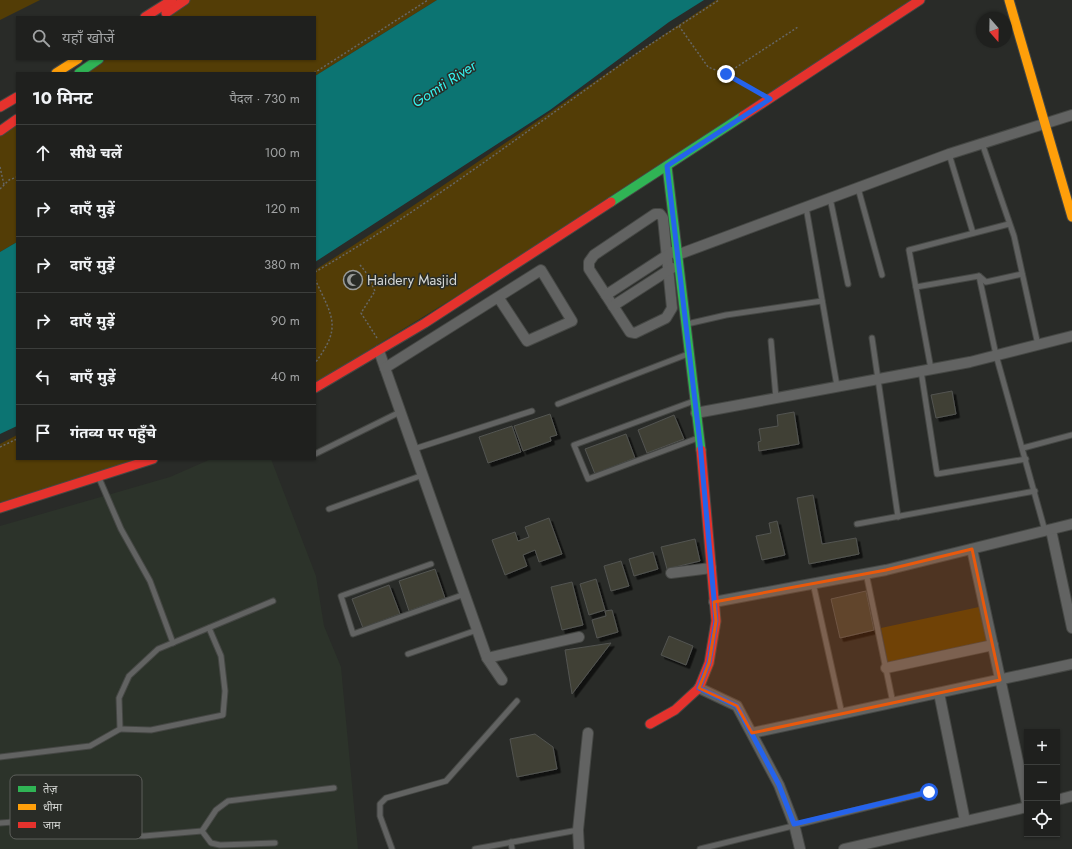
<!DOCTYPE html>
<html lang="hi">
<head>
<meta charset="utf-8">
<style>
  :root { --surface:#1f201e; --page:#272827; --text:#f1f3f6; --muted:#a1a3a4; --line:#3c3e3c }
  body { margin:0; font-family:Jost,"Noto Sans Devanagari",sans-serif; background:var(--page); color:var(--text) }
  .controls { position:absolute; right:12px; bottom:12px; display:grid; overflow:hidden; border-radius:0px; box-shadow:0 1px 3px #0004 }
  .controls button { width:36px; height:36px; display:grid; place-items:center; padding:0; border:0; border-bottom:1px solid var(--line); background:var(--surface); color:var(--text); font:20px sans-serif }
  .compass { position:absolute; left:976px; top:12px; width:36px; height:36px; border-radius:50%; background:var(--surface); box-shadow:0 1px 3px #0004; rotate:160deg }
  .stop { position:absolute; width:12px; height:12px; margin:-9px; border:3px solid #2563eb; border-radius:50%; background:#fff }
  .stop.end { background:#2563eb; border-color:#fff; box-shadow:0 1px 4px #0008 }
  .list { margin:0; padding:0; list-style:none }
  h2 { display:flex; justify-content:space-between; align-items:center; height:52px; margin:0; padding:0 16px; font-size:17px }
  h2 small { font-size:13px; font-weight:400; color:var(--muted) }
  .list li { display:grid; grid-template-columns:26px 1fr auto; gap:12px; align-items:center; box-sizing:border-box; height:56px; padding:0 16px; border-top:1px solid var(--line) }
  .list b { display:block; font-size:15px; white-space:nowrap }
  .list em { font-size:13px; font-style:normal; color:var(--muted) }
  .icon { flex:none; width:22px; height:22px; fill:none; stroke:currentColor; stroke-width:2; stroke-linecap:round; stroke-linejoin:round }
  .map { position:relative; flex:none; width:1072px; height:849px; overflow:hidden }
  .search { position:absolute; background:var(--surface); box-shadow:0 1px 3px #0004; left:16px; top:16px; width:300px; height:44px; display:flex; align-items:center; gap:10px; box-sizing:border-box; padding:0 14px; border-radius:0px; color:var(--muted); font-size:15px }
  .panel { position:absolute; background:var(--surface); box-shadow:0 1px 3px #0004; left:16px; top:72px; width:300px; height:388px; border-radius:0px }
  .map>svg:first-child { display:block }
</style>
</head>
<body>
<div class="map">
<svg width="1072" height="849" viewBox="0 0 1072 849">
  <defs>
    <filter id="shadow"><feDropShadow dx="3.5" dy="3.5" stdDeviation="0" flood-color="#0009"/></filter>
  </defs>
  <rect width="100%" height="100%" fill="#292b28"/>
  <!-- built -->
  <polygon fill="#2c332a" points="211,459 271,459 316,576 324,626 341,667 358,849 0,849 0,526 170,477"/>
  <!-- green -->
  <g fill="#533d06">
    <polygon points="0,0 40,0 0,20"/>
    <polygon points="187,0 437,0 315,76 315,73 87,73 106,59 315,59 315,17 163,17"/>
    <path d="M716 0H913L521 257 315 383V270C451 184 581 88 716 0Z"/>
    <polygon points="17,123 17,242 0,252 0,135"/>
    <polygon points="17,435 17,459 146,459 0,505 0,444"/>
    <polygon points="979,607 987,644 888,664 881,628"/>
  </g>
  <!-- water -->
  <g fill="#0c7472">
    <polygon points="437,0 704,0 669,22 550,110 315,262 315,76"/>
    <polygon points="17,242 17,426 0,434 0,252"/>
  </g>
  <!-- building -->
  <g fill="#3f4136" stroke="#535451" filter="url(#shadow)">
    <polygon points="952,391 956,414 936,418 931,395"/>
    <polygon points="794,412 799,444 759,451 758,442 761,441 759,429 778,426 777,415"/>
    <polygon points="550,414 557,435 550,437 551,441 523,451 514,426"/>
    <polygon points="674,415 684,439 647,453 638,430"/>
    <polygon points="512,426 521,452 488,463 479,437"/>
    <polygon points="626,434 635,458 595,474 585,449"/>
    <polygon points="813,495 822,544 856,538 859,554 809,564 797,498"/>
    <polygon points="549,518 562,554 539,562 535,550 523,555 527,566 505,575 492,540 515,532 518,541 529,537 525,527"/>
    <polygon points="777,521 785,555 762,560 756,536 771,533 769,523"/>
    <polygon points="695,539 700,561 667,569 661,547"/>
    <polygon points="653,552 658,569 634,576 629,559"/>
    <polygon points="621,561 629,586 611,591 604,566"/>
    <polygon points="435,569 445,598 409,611 399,581"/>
    <polygon points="596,579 605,610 589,615 580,584"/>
    <polygon points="572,582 583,625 562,630 551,587"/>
    <polygon points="389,585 400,614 363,628 352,599"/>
    <polygon points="866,591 874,630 840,638 831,599"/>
    <polygon points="612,610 618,632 597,638 592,620 606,616 605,611"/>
    <polygon points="669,636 693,646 686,665 661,655"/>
    <polygon points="611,643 572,694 565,650"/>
    <polygon points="535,734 553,747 557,769 517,777 510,739"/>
  </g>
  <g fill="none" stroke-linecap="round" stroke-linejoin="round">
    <defs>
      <g id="lane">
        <polyline points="982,143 1014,236 1038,345"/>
        <polyline points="949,154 973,233"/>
        <polyline points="858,188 882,275"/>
        <polyline points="830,198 848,284"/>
        <polyline points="806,207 837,386"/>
        <polyline points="979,276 996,355 1045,531"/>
        <polyline points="916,287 979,276 986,282 1022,274"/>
        <polyline points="687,324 726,315 822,301"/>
        <polyline points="872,338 898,517"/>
        <polyline points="771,341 776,398"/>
        <polyline points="931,369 909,250 1009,224"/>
        <polyline points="921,371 937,474 1026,459"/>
        <polyline points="694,401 574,445 588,479 698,438"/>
        <polyline points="558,404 688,354"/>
        <polyline points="1023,448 1072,435"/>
        <polyline points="414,449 532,411"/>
        <polyline points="315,454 400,412"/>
        <polyline points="99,478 121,529 150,581 173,643"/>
        <polyline points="329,509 423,475"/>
        <polyline points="857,524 1035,491"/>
        <polyline points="431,564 341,596 353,634 465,594"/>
        <polyline points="866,573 893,703"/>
        <polyline points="813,583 842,714"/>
        <polyline points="408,654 477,630"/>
        <polyline points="120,729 151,730 223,715 225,691 221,656 209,628"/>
        <polyline points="0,757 90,746 120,729 119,698 129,676 158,649 273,601"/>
        <polyline points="0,823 93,816 122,835 144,836 202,831 211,843 220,845 275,843"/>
        <polyline points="202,831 216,810 228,801 334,788"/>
        <polyline points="511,842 512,849"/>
        <polyline points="392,849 380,816 380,804 386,798 446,781 517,701"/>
        <polyline points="475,849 578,830"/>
        <polyline points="700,849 929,792"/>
      </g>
      <g id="street">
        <polygon points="655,214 660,214 663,218 672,308 666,318 635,333 630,332 589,269 589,262 594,255"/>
        <polyline points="677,255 949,154 1072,115"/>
        <polyline points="606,295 672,252"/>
        <polyline points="613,306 672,268"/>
        <polyline points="379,351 487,658 502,680"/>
        <polyline points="385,368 541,270 572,321 527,341 498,297"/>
        <polyline points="696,413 970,362 1072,336"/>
        <polyline points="1051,530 1072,628"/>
        <polyline points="972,549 1027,803"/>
        <polyline points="671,573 711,568"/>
        <polyline points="714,602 886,570 1072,524"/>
        <polyline points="487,658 579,637"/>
        <polyline points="886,668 993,645"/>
        <polyline points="699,688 737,706 779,785 794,824 800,849"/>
        <polyline points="939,693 965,821"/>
        <polyline points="752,733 1072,664"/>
        <polyline points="1057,800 1072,796"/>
        <polyline points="579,849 578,830 588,733"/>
        <polyline points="844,849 1027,807"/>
      </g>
      <g id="fast">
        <polyline points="79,73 99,59"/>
        <polyline points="667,166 701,450"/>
        <polyline points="611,202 743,116"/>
      </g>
      <g id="slow">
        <polyline points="1009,0 1072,217"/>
        <polyline points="56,73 78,59"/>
      </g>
      <g id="jam">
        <polyline points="166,13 185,0"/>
        <polyline points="145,17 172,0"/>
        <polyline points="0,107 17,97"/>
        <polyline points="743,116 920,0"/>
        <polyline points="0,131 17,119"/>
        <polyline points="315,388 425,323 611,202"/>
        <polyline points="0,508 153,459"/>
        <polyline points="650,724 675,710 699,688 709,663 716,621 701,450"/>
      </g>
    </defs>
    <!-- lane casing -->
    <use href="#lane" stroke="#454744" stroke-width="7"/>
    <!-- street casing -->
    <use href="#street" stroke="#454744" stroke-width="12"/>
    <!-- fast casing -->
    <use href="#fast" stroke="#454744" stroke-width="11"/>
    <!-- slow casing -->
    <use href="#slow" stroke="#454744" stroke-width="11"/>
    <!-- jam casing -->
    <use href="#jam" stroke="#454744" stroke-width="11"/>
    <!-- path -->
    <g stroke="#666766" stroke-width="1.5" stroke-dasharray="2 2" stroke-linecap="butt">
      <polyline points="679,26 708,67 726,74"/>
      <polyline points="314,73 428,0"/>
      <polyline points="758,92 726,74 798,27"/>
      <polyline points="0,167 4,185"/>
      <polyline points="0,189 9,180 17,177"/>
      <polyline points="360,265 365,271 375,291 361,313 377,338"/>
      <path d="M315 272C426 208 528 130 633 56 661 37 690 19 719 0"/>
      <path d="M315 279C332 317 343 326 315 363"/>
      <polyline points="0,447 17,439"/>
    </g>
    <!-- lane -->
    <use href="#lane" stroke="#626362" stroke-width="5"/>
    <!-- street -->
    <use href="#street" stroke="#626362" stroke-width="10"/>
    <!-- fast -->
    <use href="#fast" stroke="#30b455" stroke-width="9"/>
    <!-- slow -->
    <use href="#slow" stroke="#ff9f0a" stroke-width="9"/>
    <!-- jam -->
    <use href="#jam" stroke="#e5322d" stroke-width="9"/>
  </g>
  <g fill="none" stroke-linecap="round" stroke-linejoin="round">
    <!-- route -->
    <polyline stroke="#2563eb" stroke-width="5" points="726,74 770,99 667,166 700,443 716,621 709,663 699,688 737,706 779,785 794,824 929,792"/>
  </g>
  <!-- marked area -->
  <path fill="#e8590c" fill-opacity="0.2" stroke="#e8590c" stroke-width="3" stroke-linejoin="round" d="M972 549 1000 680 752 733 737 706 699 688 709 663 716 621 714 602 886 570Z"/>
  <!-- icons -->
  <defs>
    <symbol id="mosque-ring" viewBox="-11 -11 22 22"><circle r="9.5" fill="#292c27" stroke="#999b98" stroke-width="1.5"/><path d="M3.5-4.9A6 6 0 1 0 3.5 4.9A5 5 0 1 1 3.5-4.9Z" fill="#999b98"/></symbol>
  </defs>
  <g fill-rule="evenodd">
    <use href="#mosque-ring" x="342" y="269" width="22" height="22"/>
  </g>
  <g text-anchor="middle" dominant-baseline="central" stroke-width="3" stroke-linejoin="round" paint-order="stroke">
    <!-- poi labels -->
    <g font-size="14" fill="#d5d7d4" stroke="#292c27" text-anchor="start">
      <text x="367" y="280">Haidery Masjid</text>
    </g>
    <!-- water labels -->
    <g font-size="15" font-style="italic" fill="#34f1ed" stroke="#292c27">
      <text transform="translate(444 84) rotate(-33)">Gomti River</text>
    </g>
  </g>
  <!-- legend -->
  <rect x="10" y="775" width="132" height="64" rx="6" fill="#292c27" stroke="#5d5f5b" stroke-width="1"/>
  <rect x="18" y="786" width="18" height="6" fill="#30b455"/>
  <rect x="18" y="804" width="18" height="6" fill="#ff9f0a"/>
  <rect x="18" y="822" width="18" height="6" fill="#e5322d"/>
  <g font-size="11" fill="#d5d7d4">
    <text x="43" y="793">तेज़</text>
    <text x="43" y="811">धीमा</text>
    <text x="43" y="829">जाम</text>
  </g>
</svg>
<div class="controls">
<button>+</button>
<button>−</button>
<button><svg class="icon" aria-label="locate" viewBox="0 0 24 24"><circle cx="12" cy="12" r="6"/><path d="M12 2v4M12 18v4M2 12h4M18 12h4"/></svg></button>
</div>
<svg class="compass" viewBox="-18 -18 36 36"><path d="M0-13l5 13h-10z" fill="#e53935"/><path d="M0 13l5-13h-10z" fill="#a1a3a4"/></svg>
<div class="stop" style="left:929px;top:792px"></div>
<div class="stop end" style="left:726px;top:74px"></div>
<div class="search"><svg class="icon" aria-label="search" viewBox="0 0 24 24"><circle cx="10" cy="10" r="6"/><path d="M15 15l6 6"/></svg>यहाँ खोजें</div>
<section class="panel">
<h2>10 मिनट<small>पैदल · 730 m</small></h2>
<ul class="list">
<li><svg class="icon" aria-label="ahead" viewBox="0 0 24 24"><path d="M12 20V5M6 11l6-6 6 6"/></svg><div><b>सीधे चलें</b></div><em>100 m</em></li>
<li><svg class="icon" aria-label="right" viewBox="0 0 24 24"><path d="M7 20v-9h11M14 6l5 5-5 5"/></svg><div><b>दाएँ मुड़ें</b></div><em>120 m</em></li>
<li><svg class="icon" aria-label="right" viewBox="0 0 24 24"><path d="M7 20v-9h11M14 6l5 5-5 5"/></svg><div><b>दाएँ मुड़ें</b></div><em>380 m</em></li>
<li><svg class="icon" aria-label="right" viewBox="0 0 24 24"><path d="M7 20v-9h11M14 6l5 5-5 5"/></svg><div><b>दाएँ मुड़ें</b></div><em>90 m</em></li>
<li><svg class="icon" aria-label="left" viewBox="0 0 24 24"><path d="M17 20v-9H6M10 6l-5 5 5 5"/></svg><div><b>बाएँ मुड़ें</b></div><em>40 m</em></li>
<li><svg class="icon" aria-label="arrive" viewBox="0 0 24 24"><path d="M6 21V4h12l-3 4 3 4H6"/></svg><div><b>गंतव्य पर पहुँचे</b></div></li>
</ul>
</section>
</div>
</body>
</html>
